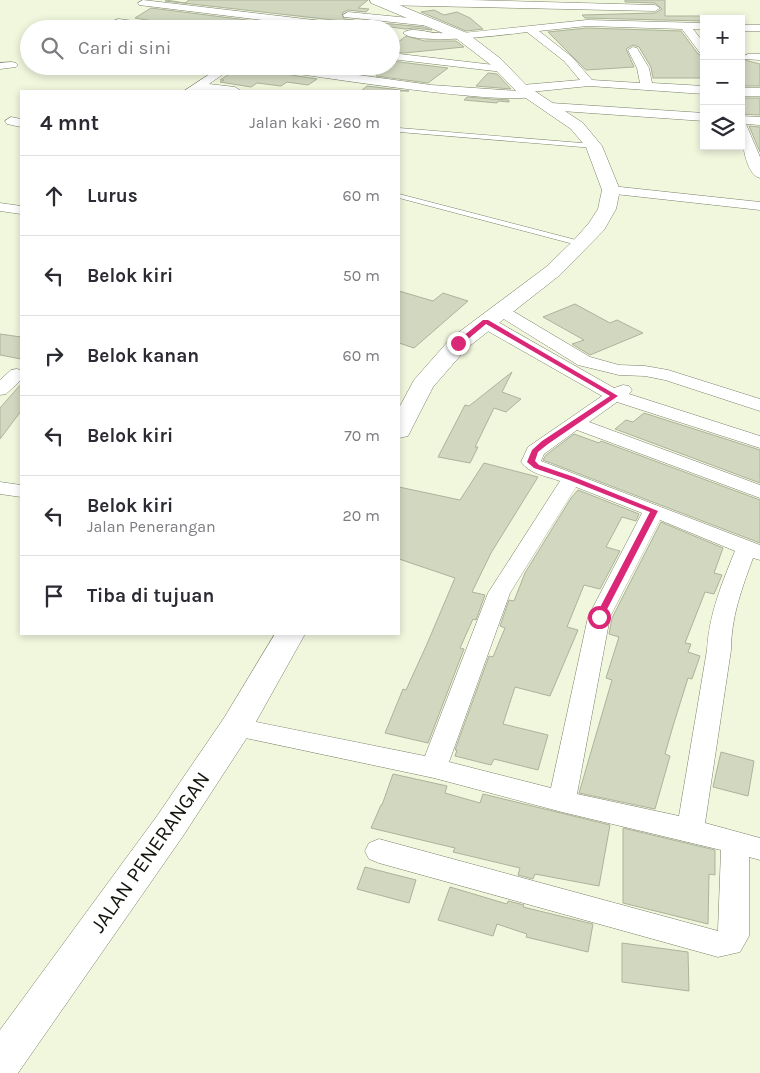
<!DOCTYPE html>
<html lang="id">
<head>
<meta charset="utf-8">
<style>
  :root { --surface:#fff; --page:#f7f7f7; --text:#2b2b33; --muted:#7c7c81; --line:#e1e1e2 }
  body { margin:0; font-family:Karla,sans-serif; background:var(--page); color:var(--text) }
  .controls { position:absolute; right:15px; top:15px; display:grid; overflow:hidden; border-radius:0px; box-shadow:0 2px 8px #0003 }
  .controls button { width:45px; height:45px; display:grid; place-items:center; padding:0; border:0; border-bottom:1px solid var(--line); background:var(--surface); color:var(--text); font:25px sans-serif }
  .stop { position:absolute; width:15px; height:15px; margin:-11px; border:4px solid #db2777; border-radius:50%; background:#fff }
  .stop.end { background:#db2777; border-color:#fff; box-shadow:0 1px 5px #0008 }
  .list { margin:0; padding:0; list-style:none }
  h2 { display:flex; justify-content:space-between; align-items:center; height:65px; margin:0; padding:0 20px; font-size:21px }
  h2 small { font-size:16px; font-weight:400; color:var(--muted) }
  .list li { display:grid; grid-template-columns:32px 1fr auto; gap:15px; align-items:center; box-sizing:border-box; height:80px; padding:0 20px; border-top:1px solid var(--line) }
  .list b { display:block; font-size:19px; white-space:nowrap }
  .list p { margin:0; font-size:16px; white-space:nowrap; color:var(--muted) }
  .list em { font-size:16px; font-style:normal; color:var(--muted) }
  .icon { flex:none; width:28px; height:28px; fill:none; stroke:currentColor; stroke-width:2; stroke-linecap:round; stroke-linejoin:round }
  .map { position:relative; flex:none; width:760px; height:1073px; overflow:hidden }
  .search { position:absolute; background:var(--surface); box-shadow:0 2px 8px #0003; left:20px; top:20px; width:380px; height:55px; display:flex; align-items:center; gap:12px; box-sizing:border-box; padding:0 18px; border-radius:28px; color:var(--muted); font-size:19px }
  .panel { position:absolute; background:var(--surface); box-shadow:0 2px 8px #0003; left:20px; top:90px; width:380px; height:545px; border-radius:0px }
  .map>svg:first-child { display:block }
</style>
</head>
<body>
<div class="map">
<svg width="760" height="1073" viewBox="0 0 760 1073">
  <rect width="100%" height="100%" fill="#f0f7dd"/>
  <!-- building -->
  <g fill="#d2d8c0" stroke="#adb39b">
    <polygon points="166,0 185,3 189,0 368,0 358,8 369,9 366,12 348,10 342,13 344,19 354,20 351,22 165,1"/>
    <polygon points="625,0 665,0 665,16 704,16 704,21 585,18 582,15 655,13 662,9 655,3 625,2"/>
    <polygon points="151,8 318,29 177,29 170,24 135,18"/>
    <polygon points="434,10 444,15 457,12 470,18 483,29 466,31 421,12"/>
    <polygon points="370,22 424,27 432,30 414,28 405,29 370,24"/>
    <polygon points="587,28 681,31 698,54 704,56 704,78 653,78 651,67 639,47 633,45 626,49 634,67 586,70 548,32"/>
    <polygon points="406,36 425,41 456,41 464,47 404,53 395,52 398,48 392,47"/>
    <polygon points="741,59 760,64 760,86 741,86"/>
    <polygon points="391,61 448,68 428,83 376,76 384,66 391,66"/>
    <polygon points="237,66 261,68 266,71 317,79 308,85 287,82 281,86 257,83 251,87 220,82 224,80 220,80 234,71"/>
    <polygon points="488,73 497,74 511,89 476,86"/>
    <polygon points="367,86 408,91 409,91 361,91"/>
    <polygon points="467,97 492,99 509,100 509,102 498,101 497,103 464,100"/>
    <polygon points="741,98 760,98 760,115 741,114"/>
    <polygon points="749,126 760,127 760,152"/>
    <polygon points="399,291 433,301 443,293 468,301 414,348 399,343"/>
    <polygon points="575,304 610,323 617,320 643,333 590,355 572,344 584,340 543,317"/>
    <polygon points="0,334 21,337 21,359 0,355"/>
    <polygon points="512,372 502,392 521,399 506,412 494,408 475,447 478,447 470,463 438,457 465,405 469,406"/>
    <polygon points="21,384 21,411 0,439 0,408"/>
    <polygon points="644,413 760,450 760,483 615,429 626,420 633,422"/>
    <polygon points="574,434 599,443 601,441 760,500 760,543 543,460 546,455"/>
    <polygon points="484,463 538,477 491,553 472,592 485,595 476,620 473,619 460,648 464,649 428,743 385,733 403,689 406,690 427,644 455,578 399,559 399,487 460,500"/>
    <polygon points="578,490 639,514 636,521 622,517 606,547 620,551 600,589 584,585 567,627 578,630 550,696 515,687 503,724 548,735 538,770 494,759 491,765 455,756 457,750 455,750 489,656 493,657 505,628 500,626 509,600 514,601 525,573 571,498"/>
    <polygon points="661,522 723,548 714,573 722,575 714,594 705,592 685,643 691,644 688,652 700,656 692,679 688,678 673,726 665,754 670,756 655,809 579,793 612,680 606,678 619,637 609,634 612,618"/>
    <polygon points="721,752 754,761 748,796 713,787"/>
    <polygon points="393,774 447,786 445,793 480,803 483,794 610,825 599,886 535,874 533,879 518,875 520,868 453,852 455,848 371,828 381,805 382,805"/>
    <polygon points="623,828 715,850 715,875 709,874 708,924 623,903"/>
    <polygon points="365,867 416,880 409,903 357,889"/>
    <polygon points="450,887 507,904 508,901 524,905 523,907 593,924 588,952 526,937 527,934 497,924 493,936 438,920"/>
    <polygon points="622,943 688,952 689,991 622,982"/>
  </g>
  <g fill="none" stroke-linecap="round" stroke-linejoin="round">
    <defs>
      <g id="lane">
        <polygon points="399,128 594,144 597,146 594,148 399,132"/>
        <polygon points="399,194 584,242 585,244 581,246 399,198"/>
      </g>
      <g id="street">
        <polygon points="143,0 365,26 370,29 336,29 139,5 138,3"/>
        <polygon points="383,0 470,0 655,5 660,8 655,11 379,5 378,3"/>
        <polygon points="348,12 430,20 435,23 430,26 344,17 343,15"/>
        <polygon points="119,19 170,26 175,29 145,29 115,24 114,22 115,20"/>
        <path d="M587 20 704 23V29H693L704 43V54L700 53 682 29 587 26 539 31 572 57 592 80 640 83 637 68 628 50 633 47 637 48 649 68 652 83 704 86V94L589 86 530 92 535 95C522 109 299 74 266 69L261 66H293L431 85 518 91 516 89 518 86 522 85 580 80 564 61 527 32C504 35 417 46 403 33 410 26 428 33 438 33 447 34 455 29 462 33Z"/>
        <rect x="741" y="25" width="19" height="6"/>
        <polygon points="391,53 503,66 509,69 503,72 391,59"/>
        <polygon points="748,54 760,54 760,60 744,59 742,57"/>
        <polygon points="12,62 16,63 18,65 16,67 0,69 0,63"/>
        <polygon points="222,66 235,66 209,84 235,87 241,91 184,91"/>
        <rect x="741" y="88" width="19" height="8"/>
        <polygon points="551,103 704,113 704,121 547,110 545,107"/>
        <path d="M741 116 760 117V125L746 124 760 157V178C743 174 741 131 741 116Z"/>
        <polygon points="11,117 21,119 21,127 7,124 5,121"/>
        <polygon points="611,186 760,202 760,210 606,193 604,190"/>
        <polygon points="0,203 21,206 21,214 0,211"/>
        <polygon points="500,305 506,307 590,357 619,365 645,366 668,370 760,399 760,411 665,380 645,376 619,375 578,365 494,313 492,310 494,307"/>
        <path d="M485 317 491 318 614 388 623 385 629 386 632 390 629 394 760 436V448L617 402 589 422 760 485V498L577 430 544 454 541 461 760 545V560L753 558C742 588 731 617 731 650L705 823 760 838V860L749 857V936L740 952 718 957 379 863 369 859 365 851 369 843 379 839 718 931 721 850 562 812 434 778 236 736 227 734 223 727 227 720 236 718 425 756 488 593 560 481C546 476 530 474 521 462L528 447 602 396 479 326 477 322 479 318ZM576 487 642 513 588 617 551 788 449 762 510 593ZM660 520 735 551C722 583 709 614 707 650L679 816 577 794 610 617Z"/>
        <polygon points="17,369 21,370 21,380 6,394 0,395 0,380 11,370"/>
        <polygon points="0,482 21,485 21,497 0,494"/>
      </g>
      <g id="secondary">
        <polygon points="370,0 387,0 467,33 501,59 527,86 583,123 602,146 620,190 616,209 604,230 560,275 467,348 433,387 408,436 399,438 399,408 414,380 451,338 546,267 574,240 589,223 598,209 602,190 586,147 571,129 517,92 491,65 457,39 371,3"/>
        <polygon points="275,634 305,634 248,736 183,836 18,1073 0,1073 0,1030 157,816 224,718"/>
      </g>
    </defs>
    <!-- lane casing -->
    <use href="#lane" stroke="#7a8069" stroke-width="1"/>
    <!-- street casing -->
    <use href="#street" stroke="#7a8069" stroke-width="1"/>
    <!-- secondary casing -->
    <use href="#secondary" stroke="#7a8069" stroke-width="1"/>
    <!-- lane -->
    <use href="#lane" fill="#fff" fill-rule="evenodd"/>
    <!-- street -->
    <use href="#street" fill="#fff" fill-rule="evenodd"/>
    <!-- secondary -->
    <use href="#secondary" fill="#fff" fill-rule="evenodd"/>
  </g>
  <!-- route -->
  <polygon fill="#db2777" points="483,320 488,320 618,396 548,444 538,452 535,461 539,465 574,477 658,511 602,619 599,620 595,617 650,512 569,480 534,468 527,462 532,450 542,441 610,396 486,324 461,345 456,345 456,342"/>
  <g text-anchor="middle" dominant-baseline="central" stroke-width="4" stroke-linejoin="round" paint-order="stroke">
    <!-- near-street labels -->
    <g font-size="21" fill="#13150c" stroke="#fff">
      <text transform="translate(150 852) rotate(-55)">JALAN PENERANGAN</text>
    </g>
  </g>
</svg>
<div class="controls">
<button>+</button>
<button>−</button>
<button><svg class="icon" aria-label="layers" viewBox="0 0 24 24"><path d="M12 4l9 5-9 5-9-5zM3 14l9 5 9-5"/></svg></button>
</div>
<div class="stop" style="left:599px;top:617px"></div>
<div class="stop end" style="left:458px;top:343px"></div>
<div class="search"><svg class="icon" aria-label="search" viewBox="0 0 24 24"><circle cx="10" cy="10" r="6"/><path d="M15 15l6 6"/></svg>Cari di sini</div>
<section class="panel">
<h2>4 mnt<small>Jalan kaki · 260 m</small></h2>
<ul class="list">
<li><svg class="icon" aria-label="ahead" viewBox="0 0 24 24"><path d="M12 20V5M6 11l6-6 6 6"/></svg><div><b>Lurus</b></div><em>60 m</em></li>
<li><svg class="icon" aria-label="left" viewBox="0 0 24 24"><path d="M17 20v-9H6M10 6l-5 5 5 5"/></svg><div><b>Belok kiri</b></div><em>50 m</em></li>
<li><svg class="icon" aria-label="right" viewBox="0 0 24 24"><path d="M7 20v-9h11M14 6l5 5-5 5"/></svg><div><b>Belok kanan</b></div><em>60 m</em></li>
<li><svg class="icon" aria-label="left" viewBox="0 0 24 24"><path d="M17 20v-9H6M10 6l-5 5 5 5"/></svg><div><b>Belok kiri</b></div><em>70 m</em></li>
<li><svg class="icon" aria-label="left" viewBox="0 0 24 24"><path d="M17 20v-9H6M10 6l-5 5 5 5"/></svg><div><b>Belok kiri</b><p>Jalan Penerangan</p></div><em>20 m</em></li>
<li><svg class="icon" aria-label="arrive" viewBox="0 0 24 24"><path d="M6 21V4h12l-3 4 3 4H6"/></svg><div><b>Tiba di tujuan</b></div></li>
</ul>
</section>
</div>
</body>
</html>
